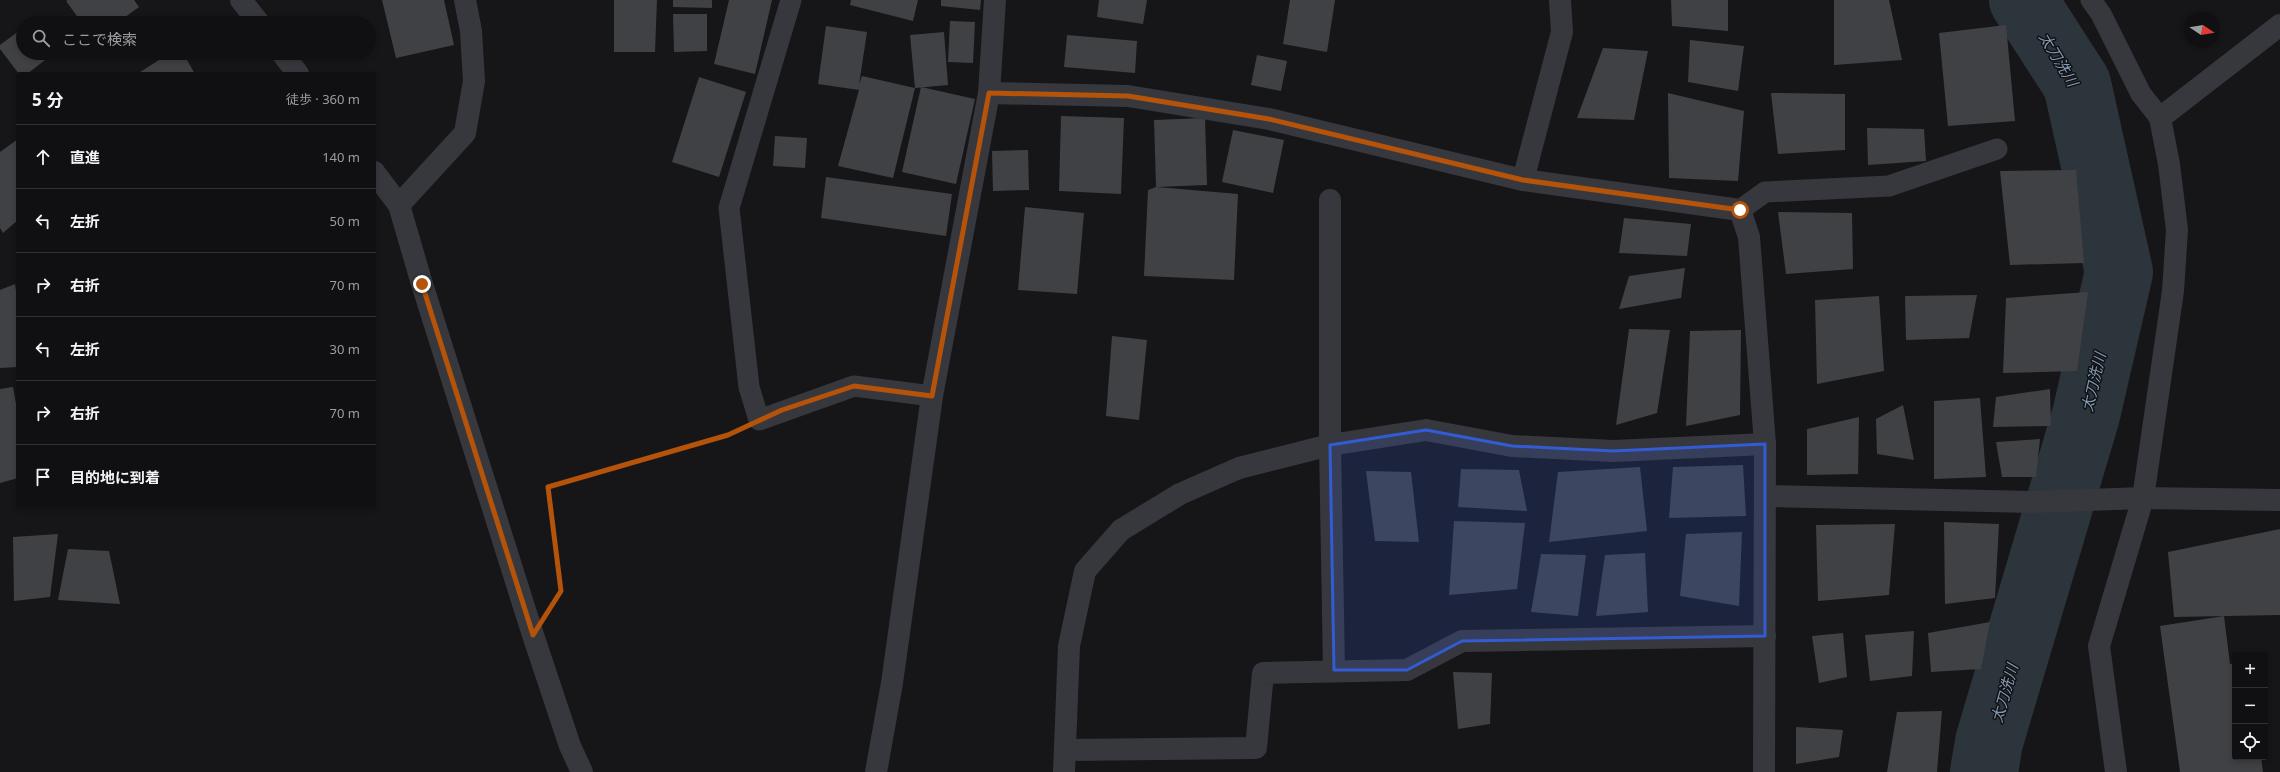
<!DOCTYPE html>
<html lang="ja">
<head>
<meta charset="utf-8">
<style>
  :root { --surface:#101012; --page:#1e1e20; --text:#f1f3f6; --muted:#9c9d9f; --line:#303032 }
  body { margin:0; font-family:"Noto Sans","Noto Sans JP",sans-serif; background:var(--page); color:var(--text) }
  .controls { position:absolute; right:12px; bottom:12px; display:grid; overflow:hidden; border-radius:4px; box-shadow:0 2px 6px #0003 }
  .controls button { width:36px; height:36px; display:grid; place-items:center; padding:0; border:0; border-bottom:1px solid var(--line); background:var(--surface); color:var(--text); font:20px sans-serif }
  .compass { position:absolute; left:2184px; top:12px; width:36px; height:36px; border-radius:50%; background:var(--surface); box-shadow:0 2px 6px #0003; rotate:102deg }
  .stop { position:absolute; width:12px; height:12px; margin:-9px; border:3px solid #b45309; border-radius:50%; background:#fff }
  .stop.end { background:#b45309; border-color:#fff; box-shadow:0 1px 4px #0008 }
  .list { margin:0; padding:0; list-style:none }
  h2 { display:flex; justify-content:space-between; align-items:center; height:52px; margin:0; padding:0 16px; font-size:17px }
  h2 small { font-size:13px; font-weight:400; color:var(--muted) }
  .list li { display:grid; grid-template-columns:26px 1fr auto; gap:12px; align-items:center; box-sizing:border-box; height:64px; padding:0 16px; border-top:1px solid var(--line) }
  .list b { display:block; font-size:15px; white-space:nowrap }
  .list em { font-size:13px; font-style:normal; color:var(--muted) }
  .icon { flex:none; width:22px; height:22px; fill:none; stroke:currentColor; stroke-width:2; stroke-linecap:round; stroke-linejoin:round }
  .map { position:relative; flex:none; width:2280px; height:772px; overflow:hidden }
  .search { position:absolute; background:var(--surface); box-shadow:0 2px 6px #0003; left:16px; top:16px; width:360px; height:44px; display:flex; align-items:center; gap:10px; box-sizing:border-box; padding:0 14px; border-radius:22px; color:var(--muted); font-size:15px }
  .panel { position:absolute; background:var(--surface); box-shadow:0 2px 6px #0003; left:16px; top:72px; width:360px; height:436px; border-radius:4px }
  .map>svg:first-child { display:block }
</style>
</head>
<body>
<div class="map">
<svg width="2280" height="772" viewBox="0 0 2280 772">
  <rect width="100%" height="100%" fill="#161618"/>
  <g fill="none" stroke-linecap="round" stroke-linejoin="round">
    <!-- river -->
    <polyline stroke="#2c353c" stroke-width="68" points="1984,772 1989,742 2086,415 2119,272 2077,84 2023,0"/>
  </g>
  <!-- building -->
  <g fill="#404145">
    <polygon points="68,0 134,0 139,7 117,23 82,23 66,1"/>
    <polygon points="382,0 444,0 454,45 396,58"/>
    <polygon points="614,0 657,0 655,52 614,52"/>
    <polygon points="673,0 712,0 712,8 673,7"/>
    <polygon points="729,0 772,0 755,74 714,64"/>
    <polygon points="851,0 918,0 913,21 850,5"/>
    <polygon points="941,0 981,0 980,10 941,6"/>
    <polygon points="1099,0 1147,0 1143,24 1097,17"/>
    <polygon points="1290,0 1335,0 1327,52 1283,44"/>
    <polygon points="1671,0 1728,0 1728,31 1672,26"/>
    <polygon points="1834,0 1889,0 1902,60 1834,65"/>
    <polygon points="673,14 707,14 707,51 674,52"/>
    <polygon points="950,21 975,22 973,63 948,62"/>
    <polygon points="2006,25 2015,121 1948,126 1939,33"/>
    <polygon points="826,26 867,32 859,85 862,76 915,88 893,178 838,166 859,90 818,84"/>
    <polygon points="23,28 23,53 46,53 49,57 27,74 19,74 0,49 0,45"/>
    <polygon points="944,32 948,85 915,88 910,35"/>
    <polygon points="1067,35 1137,41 1135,73 1064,67"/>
    <polygon points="1690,40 1744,46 1738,91 1688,82"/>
    <polygon points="1603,48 1648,51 1634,120 1577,118"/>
    <polygon points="170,53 183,53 195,74 137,74"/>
    <polygon points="1257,55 1287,61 1281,91 1251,85"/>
    <polygon points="699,77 746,92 719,177 672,162"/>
    <polygon points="921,87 975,99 956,184 902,172"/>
    <polygon points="1668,93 1744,111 1738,181 1669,178"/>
    <polygon points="1771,93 1845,94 1845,150 1778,154"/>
    <polygon points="1061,116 1124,118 1121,194 1059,191"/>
    <polygon points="1205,118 1207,185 1157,187 1238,194 1234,280 1144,276 1148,190 1156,187 1154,120"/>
    <polygon points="1867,128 1924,129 1926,161 1868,165"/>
    <polygon points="1233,130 1284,140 1273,193 1222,182"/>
    <polygon points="775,136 807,138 805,168 773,166"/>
    <polygon points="18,139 18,220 3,233 0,228 0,152"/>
    <polygon points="1028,150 1029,190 993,191 992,151"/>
    <polygon points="2076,170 2084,263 2010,265 2000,171"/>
    <polygon points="826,177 952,194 946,236 821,218"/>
    <polygon points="1025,207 1084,213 1077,294 1018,290"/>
    <polygon points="1778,212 1852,213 1853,269 1786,274"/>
    <polygon points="1624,218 1691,224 1687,256 1619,253"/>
    <polygon points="1685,268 1681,298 1619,309 1629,276"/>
    <polygon points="15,284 18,304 18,367 0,368 0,290"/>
    <polygon points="2088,292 2077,371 2003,373 2006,298"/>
    <polygon points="1977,295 1969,338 1906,340 1905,296"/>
    <polygon points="1879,296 1884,371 1817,384 1815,300"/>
    <polygon points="1629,329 1670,330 1657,413 1616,425"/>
    <polygon points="1741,330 1740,415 1686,426 1690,331"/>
    <polygon points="1112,336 1147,340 1139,420 1106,416"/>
    <polygon points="13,387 18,415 18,478 0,483 0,389"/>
    <polygon points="2050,389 2051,426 1993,427 1996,397"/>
    <polygon points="1980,398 1986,477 1934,479 1934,401"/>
    <polygon points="1903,405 1914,460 1877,454 1876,419"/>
    <polygon points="1859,417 1858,474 1807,475 1807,429"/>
    <polygon points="2040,439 2036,477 2002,477 1996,442"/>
    <polygon points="1743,465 1746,516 1669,518 1673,467"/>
    <polygon points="1640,467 1647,531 1549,542 1558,472"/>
    <polygon points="1461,469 1519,470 1527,511 1458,507"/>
    <polygon points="1366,471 1411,472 1419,542 1375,541"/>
    <polygon points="1454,521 1525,523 1517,589 1449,595"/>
    <polygon points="1944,522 1999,524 1995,598 1945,604"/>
    <polygon points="1895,524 1889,595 1818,601 1816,525"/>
    <polygon points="2280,529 2280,615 2174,617 2168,552"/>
    <polygon points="1742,532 1739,606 1680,596 1686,534"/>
    <polygon points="58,534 50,597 14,601 13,537"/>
    <polygon points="68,549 109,551 120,604 58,600"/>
    <polygon points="1645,553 1648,612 1596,616 1605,555"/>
    <polygon points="1541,554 1586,555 1578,616 1531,612"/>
    <polygon points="2224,616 2230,664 2235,663 2235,757 2261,757 2263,772 2180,772 2160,626"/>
    <polygon points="1990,622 1981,669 1931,672 1928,633"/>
    <polygon points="1914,631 1912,676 1870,681 1865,635"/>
    <polygon points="1843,633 1847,677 1819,683 1812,636"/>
    <polygon points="1453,672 1492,673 1490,724 1458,729"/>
    <polygon points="1942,711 1937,772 1887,772 1897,712"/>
    <polygon points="1796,727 1843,730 1839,757 1796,764"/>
  </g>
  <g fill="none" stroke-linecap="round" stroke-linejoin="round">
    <!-- path -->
    <polyline stroke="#3d3f44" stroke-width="2.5" stroke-dasharray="2 3" stroke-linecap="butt" points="555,600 561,591 548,487 732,433"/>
    <!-- service -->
    <g stroke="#37383d" stroke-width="21">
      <polyline points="791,0 729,208 749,387 759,420 854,386 932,396"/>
      <polyline points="2091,0 2101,14 2141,94 2160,118"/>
      <polyline points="1740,210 1765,192 1889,186 1997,149"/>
    </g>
    <!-- minor -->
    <g stroke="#37383d" stroke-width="22">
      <polyline points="989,93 1128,96 1269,119 1523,180 1740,210 1749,237 1765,444 1764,772"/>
      <polyline points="1523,180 1562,32 1560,0"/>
      <polyline points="1330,200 1330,445 1334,670"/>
      <polyline points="1766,496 2032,502 2143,498 2280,500"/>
      <polyline points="1066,750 1256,748 1263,673 1407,670 1462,641 1765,636"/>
      <polyline points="876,772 892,683 932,396 989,93 995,0"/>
      <polyline points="1064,772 1069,646 1085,571 1121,530 1180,494 1239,468 1330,445 1426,430 1512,446 1613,451 1765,444"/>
      <polyline points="2116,772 2099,646 2143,498 2173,291 2177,230 2169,164 2160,118 2280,25"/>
    </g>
    <!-- tertiary -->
    <g stroke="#37383d" stroke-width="22">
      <polyline points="241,0 259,23"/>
      <polyline points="282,53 298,74"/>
      <polyline points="374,172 399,205 422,284 533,635 570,746 582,772"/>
      <polyline points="399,205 465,133 474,81 471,31 465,0"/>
    </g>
  </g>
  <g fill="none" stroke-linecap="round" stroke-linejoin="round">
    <!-- route -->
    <polyline stroke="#b45309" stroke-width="5" points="422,284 533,635 561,591 548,487 728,435 782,410 854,386 932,396 989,93 1128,96 1269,119 1523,180 1740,210"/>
  </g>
  <!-- marked area -->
  <path fill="#325cd3" fill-opacity="0.2" stroke="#325cd3" stroke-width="3" stroke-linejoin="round" d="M1426 430 1512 446 1613 451 1765 444V636L1462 641 1407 670H1334L1330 445Z"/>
  <g text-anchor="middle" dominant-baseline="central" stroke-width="3" stroke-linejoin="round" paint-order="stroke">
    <!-- water labels -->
    <g font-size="15" font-style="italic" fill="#7f9bb3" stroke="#111113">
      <text transform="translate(2059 59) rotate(59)">太刀洗川</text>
      <text transform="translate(2093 382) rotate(-77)">太刀洗川</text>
      <text transform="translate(2004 693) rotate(-74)">太刀洗川</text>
    </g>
  </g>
</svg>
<div class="controls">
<button>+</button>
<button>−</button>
<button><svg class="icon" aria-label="locate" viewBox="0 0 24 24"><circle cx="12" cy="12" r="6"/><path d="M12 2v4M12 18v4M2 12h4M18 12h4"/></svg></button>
</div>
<svg class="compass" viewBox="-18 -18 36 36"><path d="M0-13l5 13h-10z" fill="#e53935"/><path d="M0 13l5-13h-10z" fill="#9c9d9f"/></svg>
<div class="stop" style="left:1740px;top:210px"></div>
<div class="stop end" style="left:422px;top:284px"></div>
<div class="search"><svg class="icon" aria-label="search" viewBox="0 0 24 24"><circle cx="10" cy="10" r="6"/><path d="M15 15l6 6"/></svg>ここで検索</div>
<section class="panel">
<h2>5 分<small>徒歩 · 360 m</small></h2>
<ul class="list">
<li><svg class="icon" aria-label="ahead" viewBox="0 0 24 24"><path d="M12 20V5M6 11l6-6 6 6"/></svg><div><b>直進</b></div><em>140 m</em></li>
<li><svg class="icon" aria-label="left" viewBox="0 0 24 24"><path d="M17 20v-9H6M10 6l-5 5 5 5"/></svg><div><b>左折</b></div><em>50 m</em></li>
<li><svg class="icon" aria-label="right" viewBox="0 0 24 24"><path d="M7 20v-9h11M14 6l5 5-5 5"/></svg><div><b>右折</b></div><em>70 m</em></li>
<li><svg class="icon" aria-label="left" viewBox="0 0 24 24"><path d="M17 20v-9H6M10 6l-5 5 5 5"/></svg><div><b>左折</b></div><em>30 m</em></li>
<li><svg class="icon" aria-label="right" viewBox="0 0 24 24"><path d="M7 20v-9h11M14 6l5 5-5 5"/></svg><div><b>右折</b></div><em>70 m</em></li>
<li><svg class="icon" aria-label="arrive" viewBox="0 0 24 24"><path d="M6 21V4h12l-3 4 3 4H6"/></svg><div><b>目的地に到着</b></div></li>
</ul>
</section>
</div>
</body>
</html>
